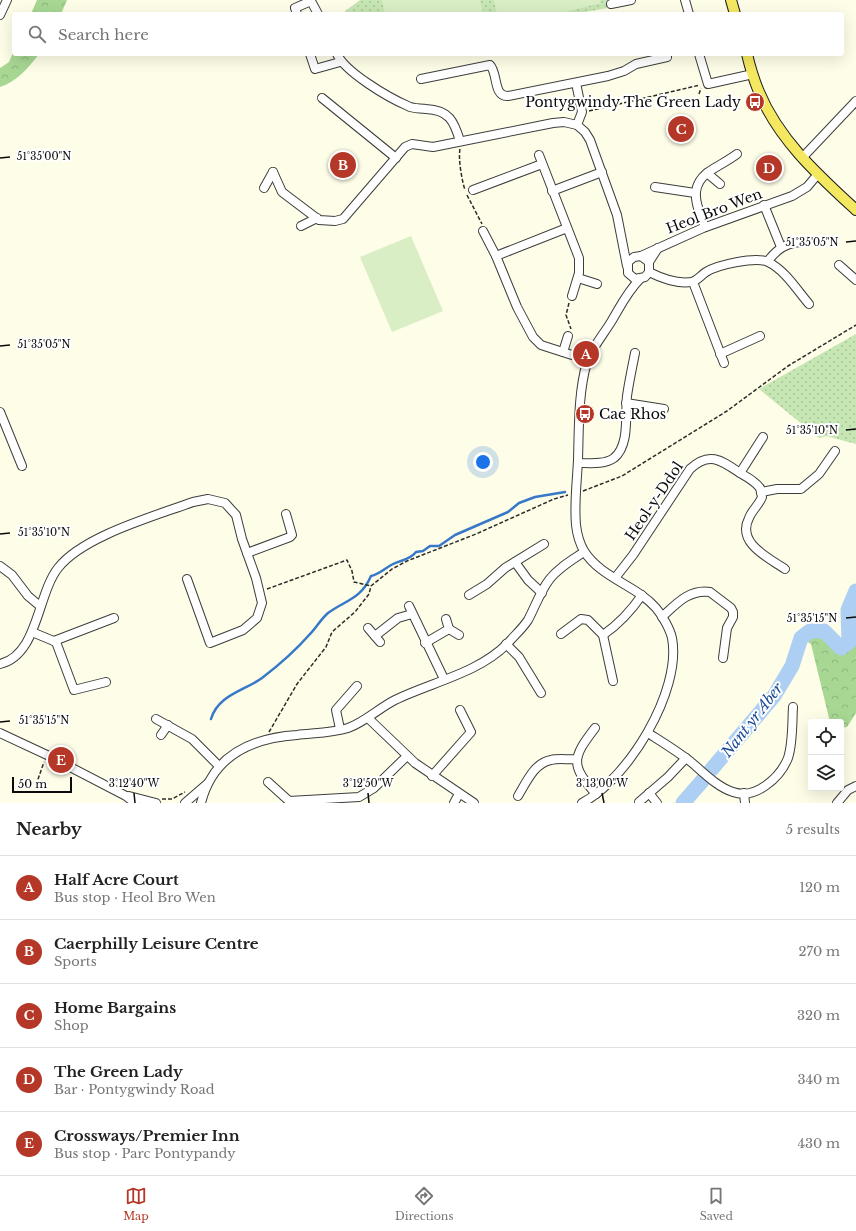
<!DOCTYPE html>
<html lang="en">
<head>
<meta charset="utf-8">
<style>
  :root { --surface:#fff; --page:#f2f2f2; --text:#222; --muted:#767676; --line:#e0e0e0; --accent:#b43727 }
  body { margin:0; font-family:"Libre Baskerville",serif; background:var(--page); color:var(--text) }
  .controls { position:absolute; right:12px; bottom:12px; display:grid; overflow:hidden; border-radius:4px; box-shadow:0 4px 16px #0002 }
  .controls button { width:36px; height:36px; display:grid; place-items:center; padding:0; border:0; border-bottom:1px solid var(--line); background:var(--surface); color:var(--text); font:20px sans-serif }
  .scale { position:absolute; left:12px; bottom:10px; width:60px; box-sizing:border-box; padding-left:4px; border:2px solid #0a0a0a; border-top:0; font-size:11px; line-height:14px; white-space:nowrap; color:#0a0a0a; -webkit-text-stroke:3px #fff; paint-order:stroke }
  .you { position:absolute; left:483px; top:462px; width:14px; height:14px; margin:-10px; border:3px solid #fff; border-radius:50%; background:#1a73e8; box-shadow:0 0 0 6px #1a73e833 }
  .badge { display:grid; place-items:center; width:26px; height:26px; border-radius:50%; background:var(--accent); color:#fff; font-size:13px; font-weight:700 }
  .pin { position:absolute; translate:-50% -50%; border:2px solid #fff; box-shadow:0 1px 4px #0006 }
  .list { margin:0; padding:0; list-style:none }
  h2 { display:flex; justify-content:space-between; align-items:center; height:52px; margin:0; padding:0 16px; font-size:17px }
  h2 small { font-size:13px; font-weight:400; color:var(--muted) }
  .list li { display:grid; grid-template-columns:26px 1fr auto; gap:12px; align-items:center; box-sizing:border-box; height:64px; padding:0 16px; border-top:1px solid var(--line) }
  .list b { display:block; font-size:15px; white-space:nowrap }
  .list p { margin:0; font-size:13px; white-space:nowrap; color:var(--muted) }
  .list em { font-size:13px; font-style:normal; color:var(--muted) }
  .icon { flex:none; width:22px; height:22px; fill:none; stroke:currentColor; stroke-width:2; stroke-linecap:round; stroke-linejoin:round }
  .map { position:relative; flex:none; width:856px; height:803px; overflow:hidden }
  .search { position:absolute; background:var(--surface); box-shadow:0 4px 16px #0002; left:12px; right:12px; top:12px; height:44px; display:flex; align-items:center; gap:10px; box-sizing:border-box; padding:0 14px; border-radius:4px; color:var(--muted); font-size:15px }
  .sheet { height:372px; background:var(--surface) }
  nav { display:flex; justify-content:space-around; align-items:center; box-sizing:border-box; height:56px; border-top:1px solid var(--line); background:var(--surface); font-size:11px; color:var(--muted) }
  nav a { display:grid; justify-items:center; gap:2px }
  nav .on { color:var(--accent) }
  .map>svg:first-child { display:block }
</style>
</head>
<body>
<div class="map">
<svg width="856" height="803" viewBox="0 0 856 803">
  <defs>
    <pattern id="green-dots" width="8" height="8" patternUnits="userSpaceOnUse"><rect width="8" height="8" fill="#c6e6b3"/><path d="M2 2h.1M6 6h.1" fill="none" stroke="#a9c499" stroke-width="1.8" stroke-linecap="round"/></pattern>
    <pattern id="forest-crowns" width="20" height="18" patternUnits="userSpaceOnUse"><rect width="20" height="18" fill="#a7d793"/><path d="M2 6a3 3 0 1 1 6 0M12 15a3 3 0 1 1 6 0" fill="none" stroke="#8eb77d"/></pattern>
  </defs>
  <rect width="100%" height="100%" fill="#fefde7"/>
  <!-- green -->
  <g fill="url(#green-dots)">
    <polygon points="360,0 613,0 614,7 585,12 586,14 346,14 345,11"/>
    <polygon points="856,334 856,444 826,436 819,438 759,389"/>
  </g>
  <!-- forest -->
  <g fill="url(#forest-crowns)">
    <polygon points="37,0 67,0 61,14 31,14"/>
    <path d="M14 50V54H39C28 68 18 81 0 87V68L9 62Z"/>
    <polygon points="856,591 856,713 847,727 841,728 841,722 830,722 811,644 801,638 810,631 824,631 841,647 849,642 848,610"/>
  </g>
  <!-- pitch -->
  <g fill="#d9eec5">
    <polygon points="382,0 480,0 483,14 385,14"/>
    <polygon points="494,0 600,0 601,3 557,14 497,14"/>
    <polygon points="411,236 443,311 392,332 360,257"/>
  </g>
  <g fill="none" stroke-linecap="round" stroke-linejoin="round">
    <!-- stream -->
    <path stroke="#3878c8" stroke-width="2.5" d="M211 719C218 695 244 691 262 678 279 665 296 650 310 634 316 628 321 619 328 613 346 600 361 599 371 576 380 574 385 568 393 564 401 560 410 560 416 552L423 551 430 546H439L455 535 508 512 519 503 535 497 565 492"/>
    <!-- river -->
    <g stroke="#aecff4" stroke-width="15">
      <polyline points="711,770 774,696 792,666 801,638 810,631 824,631 841,648 849,642 848,610 856,591"/>
      <polyline points="683,803 703,780"/>
    </g>
    <defs>
      <g id="minor">
        <polyline points="685,0 689,14"/>
        <polyline points="611,4 631,0"/>
        <polyline points="297,14 295,8 311,1 318,14"/>
        <polyline points="0,15 7,0"/>
        <polyline points="310,54 315,69 340,62"/>
        <path d="M337 54C345 72 389 98 408 106 413 109 420 108 426 109 449 110 454 121 460 141"/>
        <polyline points="699,54 708,84 753,74"/>
        <path d="M421 79 490 65C498 73 493 97 508 96L608 76 624 71 636 64 667 57"/>
        <polyline points="576,83 582,112 577,125"/>
        <polyline points="322,98 396,158"/>
        <polyline points="539,155 579,258 579,273 572,296"/>
        <polyline points="802,158 856,101"/>
        <polyline points="273,172 282,192 319,220 335,221 343,219 405,147 412,144 433,147 553,123 564,122 577,125 585,132 590,140 617,215 627,266"/>
        <polyline points="707,173 720,184"/>
        <polyline points="655,187 695,193"/>
        <polyline points="264,188 273,172"/>
        <polyline points="473,190 542,164"/>
        <polyline points="552,191 602,172"/>
        <polyline points="764,205 781,247"/>
        <polyline points="301,226 317,218"/>
        <path d="M705 227C696 205 687 184 713 169 721 164 729 160 737 154"/>
        <polyline points="483,231 496,256 517,307 533,337 541,345 572,355"/>
        <polyline points="496,256 567,228"/>
        <polyline points="641,256 703,228 792,196 807,187 818,174"/>
        <path d="M768 261C777 249 786 243 801 242"/>
        <polyline points="649,262 641,256 634,257 628,262 628,273 635,279 645,277 649,272 649,262 658,248"/>
        <polyline points="839,265 856,280"/>
        <path d="M649 272C661 278 677 284 691 282 697 281 700 276 706 272 717 265 756 256 768 262 785 270 797 290 809 304"/>
        <polyline points="578,278 597,284"/>
        <polyline points="693,282 724,363"/>
        <polyline points="563,352 568,336"/>
        <polyline points="720,354 760,336"/>
        <polyline points="626,403 664,409"/>
        <polyline points="0,412 22,466"/>
        <path d="M578 463C589 463 604 465 614 458 630 445 625 414 627 396 629 382 632 368 635 353"/>
        <polyline points="740,473 763,437"/>
        <polyline points="761,492 777,489 801,489 819,474 835,451"/>
        <polyline points="247,553 290,537 292,535 286,514"/>
        <polyline points="515,562 528,580 542,593"/>
        <polyline points="0,566 12,575 28,596 40,606"/>
        <path d="M615 578 633 555 690 469C709 451 721 460 740 473 747 477 755 481 760 488L762 497C759 505 752 510 749 518 736 543 769 558 785 569"/>
        <polyline points="469,595 487,584 505,568 544,544"/>
        <polyline points="409,606 444,679"/>
        <path d="M662 617C676 604 689 589 710 592L731 608 733 612V617L727 628 723 658"/>
        <polyline points="446,619 449,629"/>
        <polyline points="368,628 380,642"/>
        <polyline points="32,632 56,642 74,690 106,682"/>
        <polyline points="561,634 581,619 588,620 603,635 613,681"/>
        <path d="M603 635C619 624 631 611 642 595"/>
        <polyline points="375,636 398,618 412,614"/>
        <polyline points="54,641 114,618"/>
        <polyline points="425,643 449,629 459,635"/>
        <polyline points="506,644 519,657 541,693"/>
        <path d="M0 664C38 655 37 595 58 568 83 536 155 516 193 502L208 499 225 503 236 515 242 539 256 578 262 603 257 618 243 630 210 643 187 579"/>
        <polyline points="368,718 415,763 474,803"/>
        <polyline points="156,719 192,739 219,766"/>
        <path d="M595 728C572 758 570 765 596 794"/>
        <polyline points="340,729 336,710 357,686"/>
        <polyline points="0,733 47,755 126,796 135,803"/>
        <path d="M648 733C662 742 677 751 691 762 703 772 717 787 733 792 755 800 780 778 788 758 793 743 792 723 793 707"/>
        <polyline points="161,735 168,725"/>
        <polyline points="432,776 471,732 460,710"/>
        <polyline points="268,782 289,801 359,797 374,788 407,756"/>
        <polyline points="649,793 657,803"/>
        <polyline points="744,793 745,803"/>
        <polyline points="129,796 156,803"/>
        <path d="M518 796C526 783 534 763 551 760 559 758 568 760 577 759"/>
        <polyline points="639,802 668,777 686,758"/>
        <polyline points="185,803 207,784"/>
        <path d="M201 803C213 755 252 738 297 735 314 733 332 733 348 728 365 722 379 708 395 700 432 682 479 673 508 643 514 636 523 628 528 620 535 607 540 592 549 580 558 568 572 560 584 552"/>
        <polyline points="454,803 459,794"/>
        <path d="M582 803C628 779 682 691 672 638 670 629 662 615 656 608 636 585 601 578 584 551 580 544 577 534 576 525 574 503 577 482 578 460 579 429 578 393 587 362 592 348 603 335 611 322 620 307 627 292 640 279"/>
        <polyline points="837,803 848,790 856,786"/>
      </g>
      <g id="major">
        <polyline points="731,0 735,14"/>
        <path d="M747 54C750 67 754 80 759 92 779 140 818 175 856 210"/>
      </g>
    </defs>
    <!-- minor casing -->
    <use href="#minor" stroke="#3d3d3d" stroke-width="10"/>
    <!-- major casing -->
    <use href="#major" stroke="#1b1b1b" stroke-width="12"/>
    <!-- path -->
    <g stroke="#2c2c2c" stroke-width="1.5" stroke-dasharray="4 2" stroke-linecap="butt">
      <polyline points="699,94 701,88"/>
      <polyline points="589,111 700,85"/>
      <path d="M460 149C458 159 462 181 465 190"/>
      <polyline points="467,195 482,224"/>
      <polyline points="569,303 566,315 571,329"/>
      <polyline points="583,491 622,476 727,411 788,366 856,325"/>
      <polyline points="267,589 347,560 352,571 354,582 371,586"/>
      <polyline points="269,732 297,684 326,647 332,632 355,612 369,594 371,586 392,569 407,561 476,534 554,499 568,495"/>
      <polyline points="36,785 44,762"/>
      <polyline points="162,799 172,799 185,792"/>
    </g>
    <!-- minor -->
    <use href="#minor" stroke="#fff" stroke-width="8"/>
    <!-- major -->
    <use href="#major" stroke="#f5e861" stroke-width="10"/>
  </g>
  <!-- ticks -->
  <path fill="none" stroke="#0a0a0a" stroke-width="1.5" d="M0 158 10 157M846 242 856 241M0 346 10 345M846 430 856 429M0 534 10 533M846 618 856 617M0 722 10 721M134 793 135 803M368 793 369 803M602 793 604 803"/>
  <!-- icons -->
  <defs>
    <symbol id="bus-disc" viewBox="-11 -11 22 22"><circle r="9.5" fill="#b43727" stroke="#fff"/><path d="M-5-6H5V4H4V6H2V4H-2V6H-4V4H-5ZM-3.5-4V0h7V-4ZM-3.5 1.2v1.5H-2V1.2ZM2 1.2v1.5H3.5V1.2Z" fill="#fff"/></symbol>
  </defs>
  <g fill-rule="evenodd">
    <use href="#bus-disc" x="744" y="91" width="22" height="22"/>
    <use href="#bus-disc" x="574" y="403" width="22" height="22"/>
  </g>
  <g text-anchor="middle" dominant-baseline="central" stroke-width="4" stroke-linejoin="round" paint-order="stroke">
    <!-- poi labels -->
    <g font-size="14" fill="#0a0a0a" stroke="#fff" text-anchor="end">
      <text x="741" y="102">Pontygwindy The Green Lady</text>
      <text x="599" y="414" text-anchor="start">Cae Rhos</text>
    </g>
    <!-- street labels -->
    <g font-size="14" fill="#0a0a0a" stroke="#fff">
      <text transform="translate(714 211) rotate(-21)">Heol Bro Wen</text>
      <text transform="translate(654 501) rotate(-56)">Heol-y-Ddol</text>
    </g>
    <!-- water labels -->
    <g font-size="15" font-style="italic" fill="#194c96" stroke="#fff">
      <text transform="translate(752 720) rotate(-52)">Nant yr Aber</text>
    </g>
  </g>
  <g font-size="10" text-anchor="middle" fill="#0a0a0a" stroke="#fff" stroke-width="4" stroke-linejoin="round" paint-order="stroke">
    <text x="44" y="160">51°35'00"N</text>
    <text x="812" y="246">51°35'05"N</text>
    <text x="44" y="348">51°35'05"N</text>
    <text x="812" y="434">51°35'10"N</text>
    <text x="44" y="536">51°35'10"N</text>
    <text x="812" y="622">51°35'15"N</text>
    <text x="44" y="724">51°35'15"N</text>
    <text x="134" y="787">3°12'40"W</text>
    <text x="368" y="787">3°12'50"W</text>
    <text x="602" y="787">3°13'00"W</text>
  </g>
</svg>
<div class="controls">
<button><svg class="icon" aria-label="locate" viewBox="0 0 24 24"><circle cx="12" cy="12" r="6"/><path d="M12 2v4M12 18v4M2 12h4M18 12h4"/></svg></button>
<button><svg class="icon" aria-label="layers" viewBox="0 0 24 24"><path d="M12 4l9 5-9 5-9-5zM3 14l9 5 9-5"/></svg></button>
</div>
<div class="scale">50 m</div>
<div class="you"></div>
<div class="pin badge" style="left:586px;top:354px">A</div>
<div class="pin badge" style="left:343px;top:165px">B</div>
<div class="pin badge" style="left:681px;top:129px">C</div>
<div class="pin badge" style="left:769px;top:168px">D</div>
<div class="pin badge" style="left:61px;top:760px">E</div>
<div class="search"><svg class="icon" aria-label="search" viewBox="0 0 24 24"><circle cx="10" cy="10" r="6"/><path d="M15 15l6 6"/></svg>Search here</div>
</div>
<section class="sheet">
<h2>Nearby<small>5 results</small></h2>
<ul class="list">
<li><span class="badge">A</span><div><b>Half Acre Court</b><p>Bus stop · Heol Bro Wen</p></div><em>120 m</em></li>
<li><span class="badge">B</span><div><b>Caerphilly Leisure Centre</b><p>Sports</p></div><em>270 m</em></li>
<li><span class="badge">C</span><div><b>Home Bargains</b><p>Shop</p></div><em>320 m</em></li>
<li><span class="badge">D</span><div><b>The Green Lady</b><p>Bar · Pontygwindy Road</p></div><em>340 m</em></li>
<li><span class="badge">E</span><div><b>Crossways/Premier Inn</b><p>Bus stop · Parc Pontypandy</p></div><em>430 m</em></li>
</ul>
</section>
<nav>
<a class="on"><svg class="icon" aria-label="map" viewBox="0 0 24 24"><path d="M3 6l6-2 6 2 6-2v14l-6 2-6-2-6 2zM9 4v14M15 6v14"/></svg>Map</a>
<a><svg class="icon" aria-label="directions" viewBox="0 0 24 24"><path d="M12 3l9 9-9 9-9-9zM9 14v-3h6M13 9l2 2-2 2"/></svg>Directions</a>
<a><svg class="icon" aria-label="saved" viewBox="0 0 24 24"><path d="M7 4h10v16l-5-4-5 4z"/></svg>Saved</a>
</nav>
</body>
</html>
